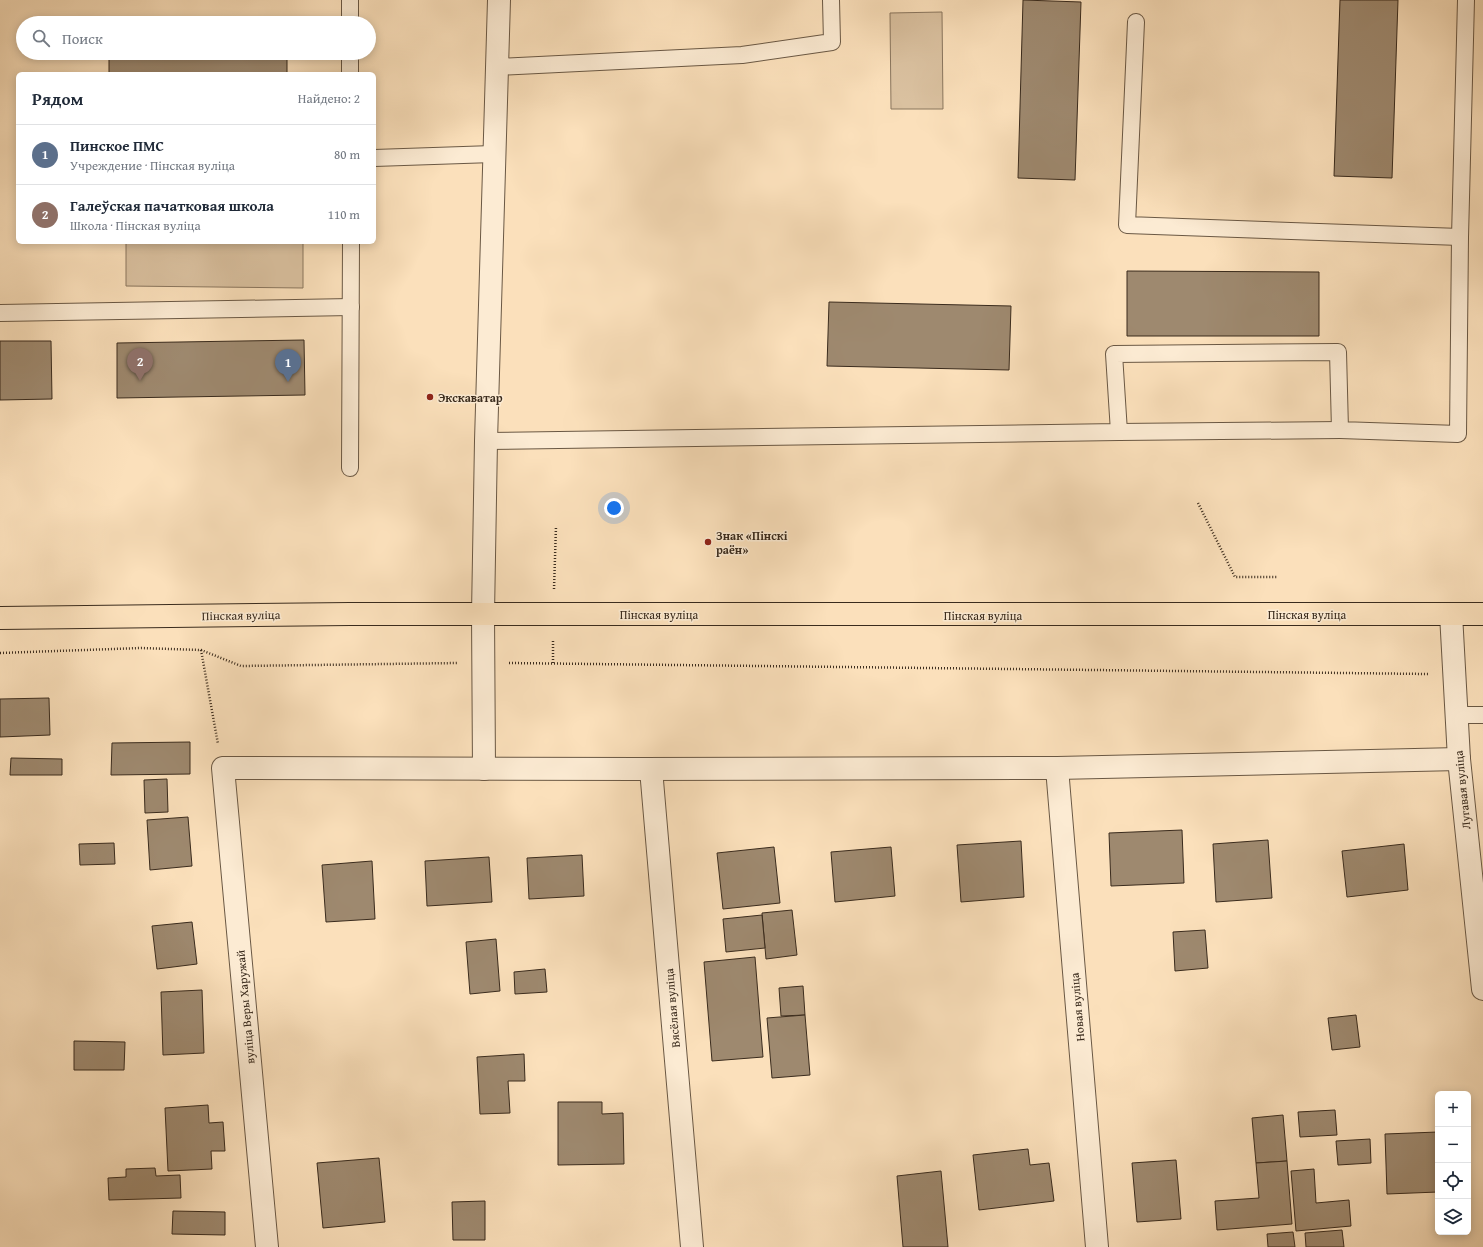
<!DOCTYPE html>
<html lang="ru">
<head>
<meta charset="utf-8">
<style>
  :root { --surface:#fff; --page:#f2f2f3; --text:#1f2937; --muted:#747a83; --line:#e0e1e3; --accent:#8f2418 }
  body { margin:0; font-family:"Gentium Book Plus",serif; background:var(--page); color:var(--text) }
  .controls { position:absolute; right:12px; bottom:12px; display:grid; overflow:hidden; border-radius:6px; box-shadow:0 2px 10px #0003 }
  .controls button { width:36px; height:36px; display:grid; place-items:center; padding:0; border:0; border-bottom:1px solid var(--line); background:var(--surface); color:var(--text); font:20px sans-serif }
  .you { position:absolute; left:614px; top:508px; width:14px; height:14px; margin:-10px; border:3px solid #fff; border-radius:50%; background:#1a73e8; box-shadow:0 0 0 6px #1a73e833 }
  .badge { display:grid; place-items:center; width:26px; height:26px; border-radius:50%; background:var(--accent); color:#fff; font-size:13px; font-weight:700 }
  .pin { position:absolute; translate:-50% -33px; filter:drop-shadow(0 1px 2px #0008) }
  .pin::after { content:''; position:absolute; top:21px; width:14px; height:12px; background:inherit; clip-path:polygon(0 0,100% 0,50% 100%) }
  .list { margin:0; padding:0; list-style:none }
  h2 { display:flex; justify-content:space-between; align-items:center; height:52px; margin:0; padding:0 16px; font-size:17px }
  h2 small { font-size:13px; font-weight:400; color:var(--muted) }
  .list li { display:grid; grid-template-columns:26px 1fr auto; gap:12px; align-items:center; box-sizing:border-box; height:60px; padding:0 16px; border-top:1px solid var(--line) }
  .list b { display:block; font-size:15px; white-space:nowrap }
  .list p { margin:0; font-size:13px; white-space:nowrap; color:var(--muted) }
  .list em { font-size:13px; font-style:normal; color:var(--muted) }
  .icon { flex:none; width:22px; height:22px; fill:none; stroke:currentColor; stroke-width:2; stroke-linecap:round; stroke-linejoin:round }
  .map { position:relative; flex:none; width:1483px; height:1247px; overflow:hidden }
  .search { position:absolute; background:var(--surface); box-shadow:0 2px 10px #0003; left:16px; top:16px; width:360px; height:44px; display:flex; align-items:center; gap:10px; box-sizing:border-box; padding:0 14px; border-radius:22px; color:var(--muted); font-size:15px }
  .panel { position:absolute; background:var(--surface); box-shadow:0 2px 10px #0003; left:16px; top:72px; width:360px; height:172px; border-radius:6px }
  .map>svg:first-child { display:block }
</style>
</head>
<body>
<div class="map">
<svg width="1483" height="1247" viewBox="0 0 1483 1247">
  <rect width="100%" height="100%" fill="#fbe0bb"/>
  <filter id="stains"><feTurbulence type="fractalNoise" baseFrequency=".005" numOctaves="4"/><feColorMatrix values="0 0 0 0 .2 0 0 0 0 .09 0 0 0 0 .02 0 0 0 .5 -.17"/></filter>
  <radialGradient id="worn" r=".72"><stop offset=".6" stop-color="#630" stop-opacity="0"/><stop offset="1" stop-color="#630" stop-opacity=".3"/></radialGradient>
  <!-- green -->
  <g fill="#dac1a0" stroke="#8a765e">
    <polygon points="942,12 943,109 891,109 890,13"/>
    <polygon points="126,242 303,242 303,288 126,286"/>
  </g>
  <!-- building -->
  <g fill="#9e896f" stroke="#3a2b1d">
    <polygon points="1023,0 1081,2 1075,180 1018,178"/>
    <polygon points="1340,0 1398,0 1392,178 1334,176"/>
    <rect x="109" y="53" width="178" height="21"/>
    <polygon points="1127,271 1319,272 1319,336 1127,336"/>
    <polygon points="829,302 1011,306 1009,370 827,366"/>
    <polygon points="304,340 305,395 117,398 117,343"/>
    <polygon points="0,341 51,341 52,399 0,400"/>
    <polygon points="49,698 50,735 0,737 0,699"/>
    <polygon points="190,742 190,774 111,775 112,743"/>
    <polygon points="11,758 62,759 62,775 10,775"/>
    <polygon points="167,779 168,812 145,813 144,780"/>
    <polygon points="188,817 192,866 150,870 147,820"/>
    <polygon points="1182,830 1184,883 1111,886 1109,833"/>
    <polygon points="1268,840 1272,898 1216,902 1213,844"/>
    <polygon points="1021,841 1024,897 961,902 957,845"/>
    <polygon points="114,843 115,864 80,865 79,844"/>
    <polygon points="1404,844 1408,890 1347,897 1342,851"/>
    <polygon points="774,847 780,903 723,909 717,853"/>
    <polygon points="891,847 895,896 835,902 831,852"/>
    <polygon points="582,855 584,896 529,899 527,858"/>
    <polygon points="489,857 492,902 427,906 425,861"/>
    <polygon points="372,861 375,919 326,922 322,865"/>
    <polygon points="792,910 797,955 766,959 762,913"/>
    <polygon points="762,915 765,948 726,952 723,919"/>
    <polygon points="192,922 197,964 157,969 152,926"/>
    <polygon points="1205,930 1208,968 1175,971 1173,932"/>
    <polygon points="496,939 500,991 470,994 466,942"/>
    <polygon points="755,957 763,1057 712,1061 704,962"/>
    <polygon points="545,969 547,992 515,994 514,972"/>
    <polygon points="803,986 805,1015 781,1016 779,988"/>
    <polygon points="202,990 204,1053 163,1055 161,992"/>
    <polygon points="805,1015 810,1075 772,1078 767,1018"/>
    <polygon points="1356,1015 1360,1047 1332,1050 1328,1018"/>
    <polygon points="74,1041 125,1042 124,1070 74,1070"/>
    <polygon points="524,1054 525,1081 508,1081 510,1113 480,1114 477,1057"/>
    <polygon points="558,1102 602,1102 602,1114 623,1113 624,1164 558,1165"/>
    <polygon points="208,1105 209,1123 223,1122 225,1151 211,1151 212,1169 168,1171 165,1108"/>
    <polygon points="1335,1110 1337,1135 1300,1137 1298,1112"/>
    <polygon points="1283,1115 1287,1161 1256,1163 1252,1118"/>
    <polygon points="1438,1132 1438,1192 1387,1194 1385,1134"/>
    <polygon points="1370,1139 1371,1163 1338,1165 1336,1141"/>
    <polygon points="1028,1149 1030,1165 1049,1163 1054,1201 979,1210 973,1155"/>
    <polygon points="379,1158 385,1222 323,1228 317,1163"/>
    <polygon points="1176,1160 1181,1219 1137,1222 1132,1163"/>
    <polygon points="1287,1161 1292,1224 1217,1230 1215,1201 1259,1198 1256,1163"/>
    <polygon points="155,1168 156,1176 180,1175 181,1198 109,1200 108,1178 126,1177 126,1169"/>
    <polygon points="1314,1169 1316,1203 1349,1200 1351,1226 1296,1231 1291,1171"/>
    <polygon points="941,1171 948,1247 903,1247 897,1176"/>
    <polygon points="485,1201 485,1240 453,1240 452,1202"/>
    <polygon points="173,1211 225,1212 225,1235 172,1234"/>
    <polygon points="1342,1230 1344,1247 1306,1247 1305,1233"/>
    <polygon points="1293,1232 1295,1247 1268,1247 1267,1234"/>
  </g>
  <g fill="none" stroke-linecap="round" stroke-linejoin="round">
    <defs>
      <g id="service">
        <polyline points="350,0 350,23"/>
        <polyline points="1136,22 1127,225 1460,237"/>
        <polyline points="350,53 350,74"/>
        <polyline points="496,67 742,55 832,42 831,0"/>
        <polyline points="374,158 493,154"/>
        <polyline points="0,313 351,307"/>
        <polyline points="1119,432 1340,430"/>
        <polyline points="486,441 1119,432 1114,354 1338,352 1340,430 1458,434 1460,237 1466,0"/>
        <polyline points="350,468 351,242"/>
        <polyline points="1457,715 1483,715"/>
      </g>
      <g id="minor">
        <polyline points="1451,614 1459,759 1483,989"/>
        <polyline points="1057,768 1097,1247"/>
        <polyline points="484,769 483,614 486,441 499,0"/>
        <polyline points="651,769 692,1247"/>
        <polyline points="267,1247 223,768 640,769 1057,768 1459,759"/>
      </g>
      <polyline id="primary" points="0,618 350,614 1483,614"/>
    </defs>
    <!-- service casing -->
    <use href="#service" stroke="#6a5844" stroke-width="18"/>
    <!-- minor casing -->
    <use href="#minor" stroke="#6a5844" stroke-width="24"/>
    <!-- primary casing -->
    <use href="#primary" stroke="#3a2b1d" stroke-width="24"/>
    <!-- path -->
    <g stroke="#3a2b1d" stroke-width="2.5" stroke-dasharray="1 2" stroke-linecap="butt">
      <polyline points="1198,503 1235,577 1277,577"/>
      <polyline points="554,589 556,526"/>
      <polyline points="201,650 218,744"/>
      <polyline points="0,653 141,648 201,650 241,666 458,663"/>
      <polyline points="509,663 1428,674"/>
      <polyline points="553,663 553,640"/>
    </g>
    <!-- service -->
    <use href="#service" stroke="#fcebd3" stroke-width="16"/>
    <!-- minor -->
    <use href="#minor" stroke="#fcebd3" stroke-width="22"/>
    <!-- primary -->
    <use href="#primary" stroke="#fbe0bb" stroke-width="22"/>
  </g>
  <!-- markers -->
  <g fill="#8f2418" stroke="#fcebd3" stroke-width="1.5">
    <circle cx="430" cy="397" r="4"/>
    <circle cx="708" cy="542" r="4"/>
  </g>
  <g text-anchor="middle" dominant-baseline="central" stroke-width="3" stroke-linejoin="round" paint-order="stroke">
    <!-- poi labels -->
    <g font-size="12" font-weight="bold" fill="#3a2b1d" stroke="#fcebd3" text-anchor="start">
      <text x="438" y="397">Экскаватар</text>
      <text x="716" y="535">Знак «Пінскі<tspan x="716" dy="14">раён»</tspan></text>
    </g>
    <!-- street labels -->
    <g font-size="12" fill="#3a2b1d" stroke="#fcebd3">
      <text x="659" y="614">Пінская вуліца</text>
      <text x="1307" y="614">Пінская вуліца</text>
      <text transform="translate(241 615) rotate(-1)">Пінская вуліца</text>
      <text x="983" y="615">Пінская вуліца</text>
      <text transform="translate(1462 790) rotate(-96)">Лугавая вуліца</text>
      <text transform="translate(245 1007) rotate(-95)">вуліца Веры Харужай</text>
      <text transform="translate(1077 1007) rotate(-95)">Новая вуліца</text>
      <text transform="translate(672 1008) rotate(-95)">Вясёлая вуліца</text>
    </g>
  </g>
  <rect width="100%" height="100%" filter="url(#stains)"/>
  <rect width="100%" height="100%" fill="url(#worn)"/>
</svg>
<div class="controls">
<button>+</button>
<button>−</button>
<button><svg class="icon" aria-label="locate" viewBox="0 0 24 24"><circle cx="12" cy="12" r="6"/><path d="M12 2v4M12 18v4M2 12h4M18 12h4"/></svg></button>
<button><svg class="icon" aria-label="layers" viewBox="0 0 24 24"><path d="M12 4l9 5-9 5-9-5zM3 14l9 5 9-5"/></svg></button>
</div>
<div class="you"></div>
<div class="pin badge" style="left:288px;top:382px;background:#5c6f8a">1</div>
<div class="pin badge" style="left:140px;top:381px;background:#8d6e63">2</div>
<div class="search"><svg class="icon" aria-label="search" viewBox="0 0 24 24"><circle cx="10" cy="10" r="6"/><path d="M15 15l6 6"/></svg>Поиск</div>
<section class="panel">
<h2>Рядом<small>Найдено: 2</small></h2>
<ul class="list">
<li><span class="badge" style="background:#5c6f8a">1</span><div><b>Пинское ПМС</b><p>Учреждение · Пінская вуліца</p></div><em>80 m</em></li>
<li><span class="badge" style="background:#8d6e63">2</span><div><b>Галеўская пачатковая школа</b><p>Школа · Пінская вуліца</p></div><em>110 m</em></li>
</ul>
</section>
</div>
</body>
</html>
